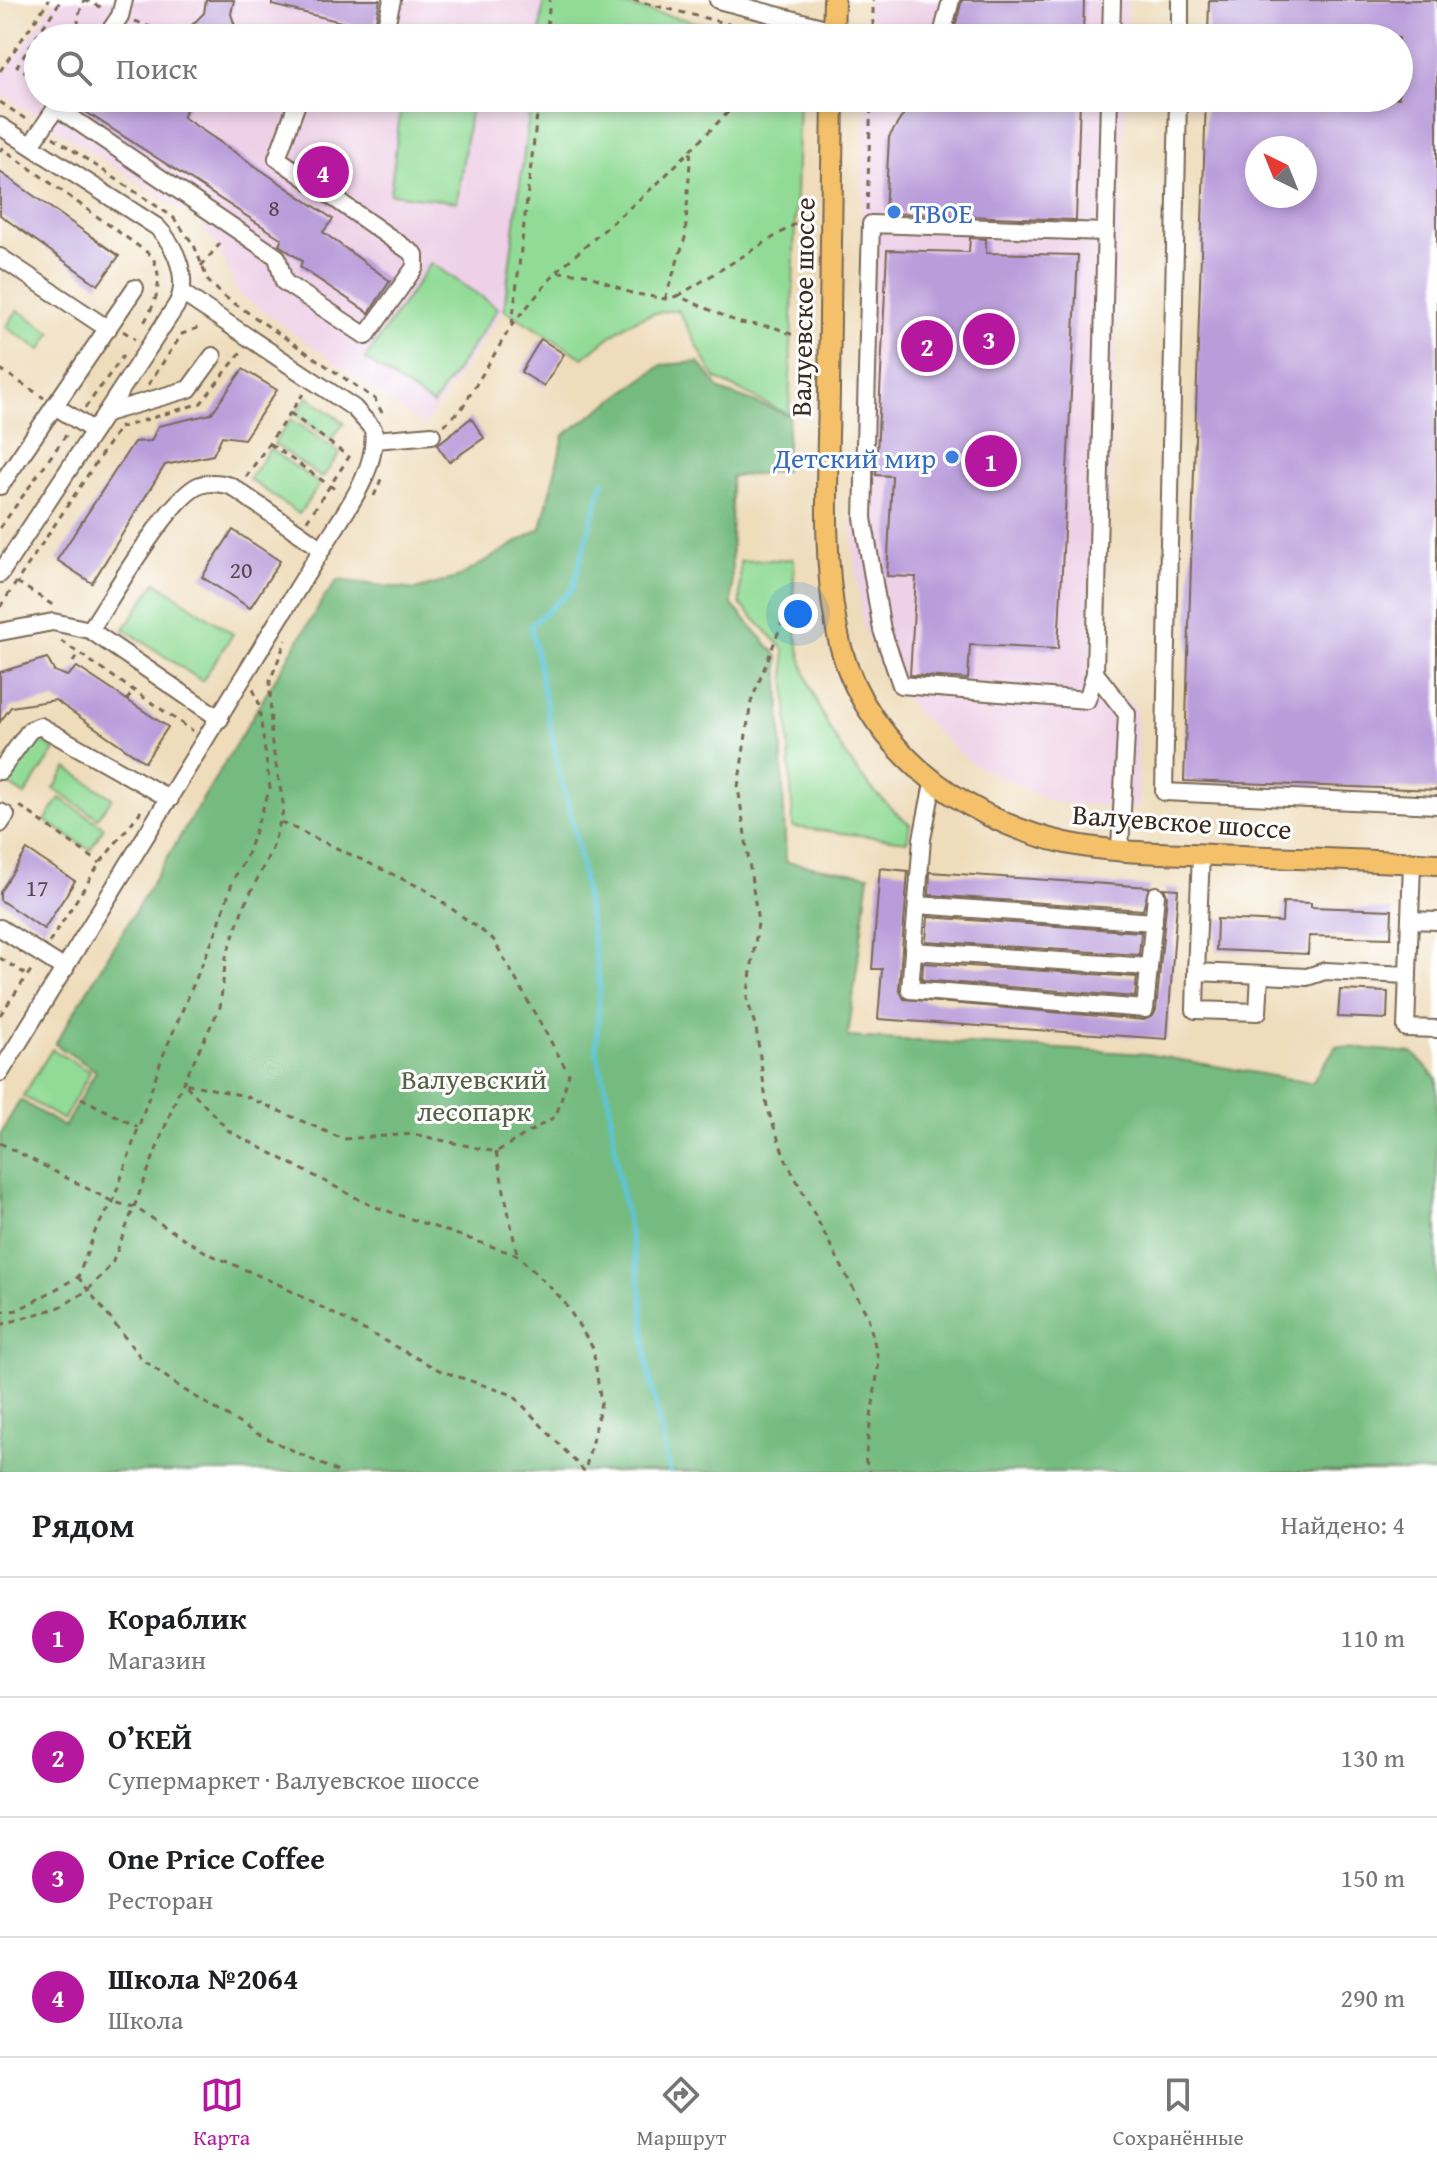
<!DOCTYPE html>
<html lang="ru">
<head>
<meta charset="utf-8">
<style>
  :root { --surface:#fff; --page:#f6f6f6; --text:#202124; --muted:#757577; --line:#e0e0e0; --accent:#b5179e }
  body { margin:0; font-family:"Gentium Book Plus",serif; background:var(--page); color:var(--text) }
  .compass { position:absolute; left:1245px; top:136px; width:72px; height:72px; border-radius:50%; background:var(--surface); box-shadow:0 4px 12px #0003; rotate:317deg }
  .you { position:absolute; left:798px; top:614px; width:28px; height:28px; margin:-20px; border:6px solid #fff; border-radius:50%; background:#1a73e8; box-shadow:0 0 0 12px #1a73e833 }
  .badge { display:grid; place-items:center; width:52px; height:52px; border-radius:50%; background:var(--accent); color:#fff; font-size:26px; font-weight:700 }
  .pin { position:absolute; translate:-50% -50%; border:4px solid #fff; box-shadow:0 2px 8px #0006 }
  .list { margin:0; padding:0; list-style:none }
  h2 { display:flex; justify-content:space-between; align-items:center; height:104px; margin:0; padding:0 32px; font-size:34px }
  h2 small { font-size:26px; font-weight:400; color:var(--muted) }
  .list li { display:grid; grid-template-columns:52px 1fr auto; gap:24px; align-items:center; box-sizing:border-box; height:120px; padding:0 32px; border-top:2px solid var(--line) }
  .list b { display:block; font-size:30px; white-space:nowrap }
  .list p { margin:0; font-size:26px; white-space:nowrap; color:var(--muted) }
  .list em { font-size:26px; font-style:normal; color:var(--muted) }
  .icon { flex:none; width:44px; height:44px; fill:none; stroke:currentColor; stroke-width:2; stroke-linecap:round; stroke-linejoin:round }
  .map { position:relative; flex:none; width:1437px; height:1472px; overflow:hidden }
  .search { position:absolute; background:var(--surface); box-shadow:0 4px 12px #0003; left:24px; right:24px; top:24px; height:88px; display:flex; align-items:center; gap:20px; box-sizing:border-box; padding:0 28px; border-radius:44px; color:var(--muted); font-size:30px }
  .sheet { height:584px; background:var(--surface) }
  nav { display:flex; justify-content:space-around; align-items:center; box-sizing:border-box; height:112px; border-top:2px solid var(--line); background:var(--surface); font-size:22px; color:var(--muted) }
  nav a { display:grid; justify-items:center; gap:4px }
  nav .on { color:var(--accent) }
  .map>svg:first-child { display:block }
</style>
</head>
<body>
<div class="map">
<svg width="1437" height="1472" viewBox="0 0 1437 1472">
  <rect width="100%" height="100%" fill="#fff"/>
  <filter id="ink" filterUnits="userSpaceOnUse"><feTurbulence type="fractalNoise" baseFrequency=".0125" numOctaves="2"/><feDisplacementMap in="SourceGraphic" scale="16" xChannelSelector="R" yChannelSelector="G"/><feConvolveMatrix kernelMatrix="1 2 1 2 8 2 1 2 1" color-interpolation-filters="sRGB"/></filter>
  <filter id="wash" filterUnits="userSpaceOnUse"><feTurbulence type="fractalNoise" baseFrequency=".006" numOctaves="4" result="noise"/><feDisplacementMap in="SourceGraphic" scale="32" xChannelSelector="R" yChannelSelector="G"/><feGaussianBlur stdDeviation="1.8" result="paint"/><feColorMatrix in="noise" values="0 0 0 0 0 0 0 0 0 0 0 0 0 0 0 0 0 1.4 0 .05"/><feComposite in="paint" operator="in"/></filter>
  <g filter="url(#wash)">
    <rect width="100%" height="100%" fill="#eedcba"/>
    <!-- built -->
    <g fill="#eed0e7">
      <polygon points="55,0 544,0 539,38 38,38 38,98 531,98 504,309 424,426 239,294 223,257 201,223 0,93 0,79"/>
      <polygon points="868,0 1128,0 1127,38 867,38"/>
      <polygon points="866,98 1125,98 1102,683 1136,707 1139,808 1056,803 972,764 922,718 883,674 863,626 851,524"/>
    </g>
    <!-- green -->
    <g fill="#92db96" stroke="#66825a" stroke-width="2">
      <polygon points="544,0 600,0 767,38 539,38"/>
      <polygon points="402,98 472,98 457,202 390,194"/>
      <path d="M531 98H799L789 415 715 378 678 310C634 312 616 332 583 358L504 309Z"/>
      <polygon points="431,263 498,308 433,405 365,359"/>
      <polygon points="18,310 52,333 41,350 6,327"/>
      <polygon points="308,397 344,423 331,440 295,414"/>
      <polygon points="291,419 340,453 322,478 274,444"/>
      <polygon points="270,449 320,484 299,514 249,479"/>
      <path d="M794 559C794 583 792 609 796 633 809 708 851 778 910 824L907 841 793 827 784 649 740 604V561Z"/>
      <polygon points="156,582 233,634 202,681 124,629"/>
      <polygon points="39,739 55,750 25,795 8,784"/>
      <polygon points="67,768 112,798 98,818 54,789"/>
      <polygon points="60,798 104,827 90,850 45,821"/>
      <polygon points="52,1049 90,1072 63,1120 23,1096"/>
    </g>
    <!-- forest -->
    <polygon fill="#75bb7f" stroke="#58724e" stroke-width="2" points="699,362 720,390 789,415 785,471 731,477 732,605 778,656 786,862 869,875 848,1037 1147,1054 1312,1083 1336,1046 1413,1053 1437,1079 1437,1472 0,1472 0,1135 20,1100 64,1127 96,1071 55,1044 324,598 338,580 415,590 457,578 541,528 564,435 662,365"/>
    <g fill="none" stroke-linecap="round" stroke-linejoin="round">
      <!-- stream -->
      <polyline stroke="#5cc5d7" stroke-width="5" points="603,481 572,590 531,625 558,767 577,841 600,987 596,1050 609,1101 619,1179 641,1288 647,1363 670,1472"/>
    </g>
    <g id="blocks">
      <!-- building -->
      <g fill="#b99cda" fill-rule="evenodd">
        <polygon points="206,0 234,0 231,14 239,38 179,38 204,13"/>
        <polygon points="272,0 380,0 374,30 272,5"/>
        <polygon points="962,0 1084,0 1083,38 952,38"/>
        <path d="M1209 0H1437V790L1184 781 1206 98H1399V38H1208ZM1257 148H1305V196H1257Z"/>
        <polygon points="83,98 191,98 183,117 333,219 323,232 390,281 369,313 300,267 302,261 279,245 282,239 80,108"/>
        <polygon points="914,98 1080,98 1076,220 885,213 889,137"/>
        <polygon points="0,172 119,256 98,285 0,215"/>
        <polygon points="970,238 986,239 986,253 1078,255 1058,649 970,645 968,679 910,675 916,577 887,576 892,476 876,475 887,250 969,252"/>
        <polygon points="541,339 564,354 544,386 521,372"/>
        <polygon points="243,369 277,390 244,439 222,436 213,455 165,465 92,583 57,560 134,442 151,441 158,426 211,414"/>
        <polygon points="471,418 484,438 449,462 437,445"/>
        <polygon points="233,530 280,561 250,608 202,577"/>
        <polygon points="47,658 54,671 67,676 77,667 168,727 145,762 55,700 11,707 0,722 0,672"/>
        <polygon points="27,850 75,881 44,929 0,900 0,892"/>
        <polygon points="880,868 908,871 899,989 904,999 1144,1020 1153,1016 1156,1010 1167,896 1164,888 1178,889 1167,1039 878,1019 882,969 872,969"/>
        <polygon points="930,872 1149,887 1143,910 929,895"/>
        <polygon points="1283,902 1311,903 1311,907 1392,910 1391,938 1309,936 1308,954 1216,950 1217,919 1282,922"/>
        <polygon points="928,917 1141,932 1139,955 926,941"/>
        <polygon points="923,963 1137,977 1135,997 922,980"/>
        <polygon points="1340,990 1388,992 1387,1019 1338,1017"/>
      </g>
    </g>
  </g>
  <g filter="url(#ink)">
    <use href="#blocks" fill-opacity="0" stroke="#7a6855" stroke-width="2"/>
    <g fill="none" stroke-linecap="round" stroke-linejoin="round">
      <defs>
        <g id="minor">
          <polyline points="718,0 833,30"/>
          <polyline points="105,38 120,16 124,0"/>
          <polyline points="329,38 331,34 356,38"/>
          <polyline points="383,38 392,0"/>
          <polyline points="941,38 951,0"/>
          <polyline points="1111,38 1112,0"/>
          <polyline points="1180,38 1180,0"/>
          <polyline points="1178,98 1164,792 1437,805"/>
          <polyline points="56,107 277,257 284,282 366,336 415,267 415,255 277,158 299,98"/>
          <path d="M0 126 157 227C176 246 191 281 176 306L0 574"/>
          <polyline points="31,145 62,99"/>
          <polyline points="1106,232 871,224 863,518 882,630 901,685 1087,700 1095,673 1109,98"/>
          <polyline points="0,257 108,329"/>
          <polyline points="55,406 94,431"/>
          <polyline points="106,413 189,389 213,356"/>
          <polyline points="375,440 432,435"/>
          <polyline points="0,486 135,288"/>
          <polyline points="0,632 53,622 90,630"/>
          <polyline points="1095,673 1127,714 1120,849"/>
          <path d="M220 719 90 630C112 598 168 498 200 485 211 481 221 483 231 486L322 549"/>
          <polyline points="0,771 30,730 40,726 170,799"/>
          <polyline points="933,783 922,839 910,990 1145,1009 1156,895"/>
          <polyline points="0,812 6,815 0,824"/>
          <polyline points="1201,854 1196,972 1307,977 1325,971 1408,975"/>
          <polyline points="1412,863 1406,1028 1437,1029"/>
          <polyline points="917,905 1154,922"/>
          <polyline points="1410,920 1437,921"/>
          <polyline points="0,928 65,969"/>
          <polyline points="913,951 1149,967"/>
          <polyline points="1196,972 1195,1010 1258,1012 1260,975"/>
          <path d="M0 1073 322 549C342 515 379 471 373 429L354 408 182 293"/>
        </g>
        <g id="major">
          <polyline points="833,38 834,0"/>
          <path d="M833 98C831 195 830 292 829 390 828 468 822 548 836 625 855 739 958 819 1066 843 1113 853 1165 853 1214 855 1288 858 1363 860 1437 864"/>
        </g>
      </defs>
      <!-- minor casing -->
      <use href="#minor" stroke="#7a6855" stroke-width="20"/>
      <!-- major casing -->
      <use href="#major" stroke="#7a6855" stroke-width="24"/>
      <!-- path -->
      <g stroke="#7a6855" stroke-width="3" stroke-dasharray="6 6" stroke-linecap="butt">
        <polyline points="84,0 106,9"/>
        <polyline points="633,0 784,38"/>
        <polyline points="135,21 179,38"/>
        <polyline points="79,38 78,18 84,0"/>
        <polyline points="546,38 550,0"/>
        <polyline points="873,38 873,0"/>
        <polyline points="0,71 49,0"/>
        <polyline points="38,81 17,66 61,0"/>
        <polyline points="0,102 30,122"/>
        <polyline points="53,137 173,217 194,245 208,281 225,297 375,399 383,415"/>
        <path d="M0 151 2 148 152 256C165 281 156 303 142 326"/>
        <polyline points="867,210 871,98"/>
        <polyline points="201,266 224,239"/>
        <polyline points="558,272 586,274 631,293 665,299 678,296 740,323 774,327 805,340"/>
        <polyline points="678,296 805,218"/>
        <polyline points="665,299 685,238 691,147"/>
        <polyline points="512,325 539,98"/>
        <polyline points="123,331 135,339"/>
        <polyline points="0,369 44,398"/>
        <polyline points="148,385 182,334 203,326"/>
        <polyline points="85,408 123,356"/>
        <polyline points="290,413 349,457 306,522"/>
        <polyline points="444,425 462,408 512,325 557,271 659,182 742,98"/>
        <polyline points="119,428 201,403 242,351"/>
        <polyline points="270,444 339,492"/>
        <polyline points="246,477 303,394"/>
        <polyline points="374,496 382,477"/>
        <polyline points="0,528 69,431"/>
        <polyline points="17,582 54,606"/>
        <polyline points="0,607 121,425"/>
        <polyline points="807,613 782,623 751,702 738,787 758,923 747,999 756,1028 767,1107 785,1158 868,1317 879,1362 865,1459 870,1472"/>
        <polyline points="61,641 193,731"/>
        <polyline points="73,662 79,653"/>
        <polyline points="127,700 134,689"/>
        <polyline points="20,806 100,863"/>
        <polyline points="281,822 426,890 493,939 569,1074 556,1116 496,1152 413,1134 343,1139 245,1096 184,1083 229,1131 370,1205 517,1255 563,1300 593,1348 601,1403 585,1471"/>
        <polyline points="49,943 100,863 141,811"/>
        <polyline points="0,958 27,975"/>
        <polyline points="0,1015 34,966"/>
        <polyline points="81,1098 138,1127"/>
        <polyline points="0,1143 113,1202 134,1207 207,1253 278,1284 441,1371 513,1395 585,1472"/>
        <polyline points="496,1152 517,1254"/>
        <polyline points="78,1277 141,1358 181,1388 252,1431 338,1472"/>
        <polyline points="0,1312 18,1310 78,1277 96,1229 113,1202 162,1058 218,927 233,880 246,857 270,788 258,700 253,689"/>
        <polyline points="0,1325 60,1307 87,1291 112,1264 179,1091 220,1007 226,957 243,908 272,849 284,808 271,738 270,681 286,640"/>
      </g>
      <!-- minor -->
      <use href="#minor" stroke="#fff" stroke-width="16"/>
      <!-- major -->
      <use href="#major" stroke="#f4c16a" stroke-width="20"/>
    </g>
  </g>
  <!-- markers -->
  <g fill="#3f7fe0" stroke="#fff" stroke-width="3">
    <circle cx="894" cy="212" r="8"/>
    <circle cx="952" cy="457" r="8"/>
  </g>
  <g text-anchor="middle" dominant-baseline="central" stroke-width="6" stroke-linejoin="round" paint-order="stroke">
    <!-- number labels -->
    <g font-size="24" fill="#5a464d">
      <text x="274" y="207">8</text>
      <text x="241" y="569">20</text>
      <text x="37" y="887">17</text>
    </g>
    <!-- shop labels -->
    <g font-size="28" fill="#366cbe" stroke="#fff" text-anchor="start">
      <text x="910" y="212">ТВОЕ</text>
      <text x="936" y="457" text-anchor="end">Детский мир</text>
    </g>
    <!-- street labels -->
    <g font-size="28" fill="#3b2a1e" stroke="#fff">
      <text transform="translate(802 307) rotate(-89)">Валуевское шоссе</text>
      <text transform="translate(1182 821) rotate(4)">Валуевское шоссе</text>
    </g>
    <!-- park labels -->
    <g font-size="28" fill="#555f42" stroke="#fff">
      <text x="474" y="1078">Валуевский<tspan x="474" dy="32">лесопарк</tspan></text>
    </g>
  </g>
</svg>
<svg class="compass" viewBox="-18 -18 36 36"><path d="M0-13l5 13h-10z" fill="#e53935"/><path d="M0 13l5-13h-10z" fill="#757577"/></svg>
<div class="you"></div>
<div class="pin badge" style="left:991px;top:461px">1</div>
<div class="pin badge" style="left:927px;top:346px">2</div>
<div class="pin badge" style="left:989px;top:339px">3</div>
<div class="pin badge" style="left:323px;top:172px">4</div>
<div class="search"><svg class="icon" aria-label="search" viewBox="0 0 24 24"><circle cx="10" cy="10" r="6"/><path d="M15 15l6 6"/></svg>Поиск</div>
</div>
<section class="sheet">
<h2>Рядом<small>Найдено: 4</small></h2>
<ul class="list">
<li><span class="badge">1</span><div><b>Кораблик</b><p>Магазин</p></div><em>110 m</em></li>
<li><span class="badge">2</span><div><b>О’КЕЙ</b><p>Супермаркет · Валуевское шоссе</p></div><em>130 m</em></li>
<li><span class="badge">3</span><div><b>One Price Coffee</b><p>Ресторан</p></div><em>150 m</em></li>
<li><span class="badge">4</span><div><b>Школа №2064</b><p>Школа</p></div><em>290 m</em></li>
</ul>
</section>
<nav>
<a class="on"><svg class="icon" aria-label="map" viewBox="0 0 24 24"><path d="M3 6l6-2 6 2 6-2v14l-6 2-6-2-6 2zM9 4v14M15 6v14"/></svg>Карта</a>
<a><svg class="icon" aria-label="directions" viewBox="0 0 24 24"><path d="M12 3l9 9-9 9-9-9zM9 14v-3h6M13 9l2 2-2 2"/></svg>Маршрут</a>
<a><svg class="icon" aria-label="saved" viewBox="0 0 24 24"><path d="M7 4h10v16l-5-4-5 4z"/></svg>Сохранённые</a>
</nav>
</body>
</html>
